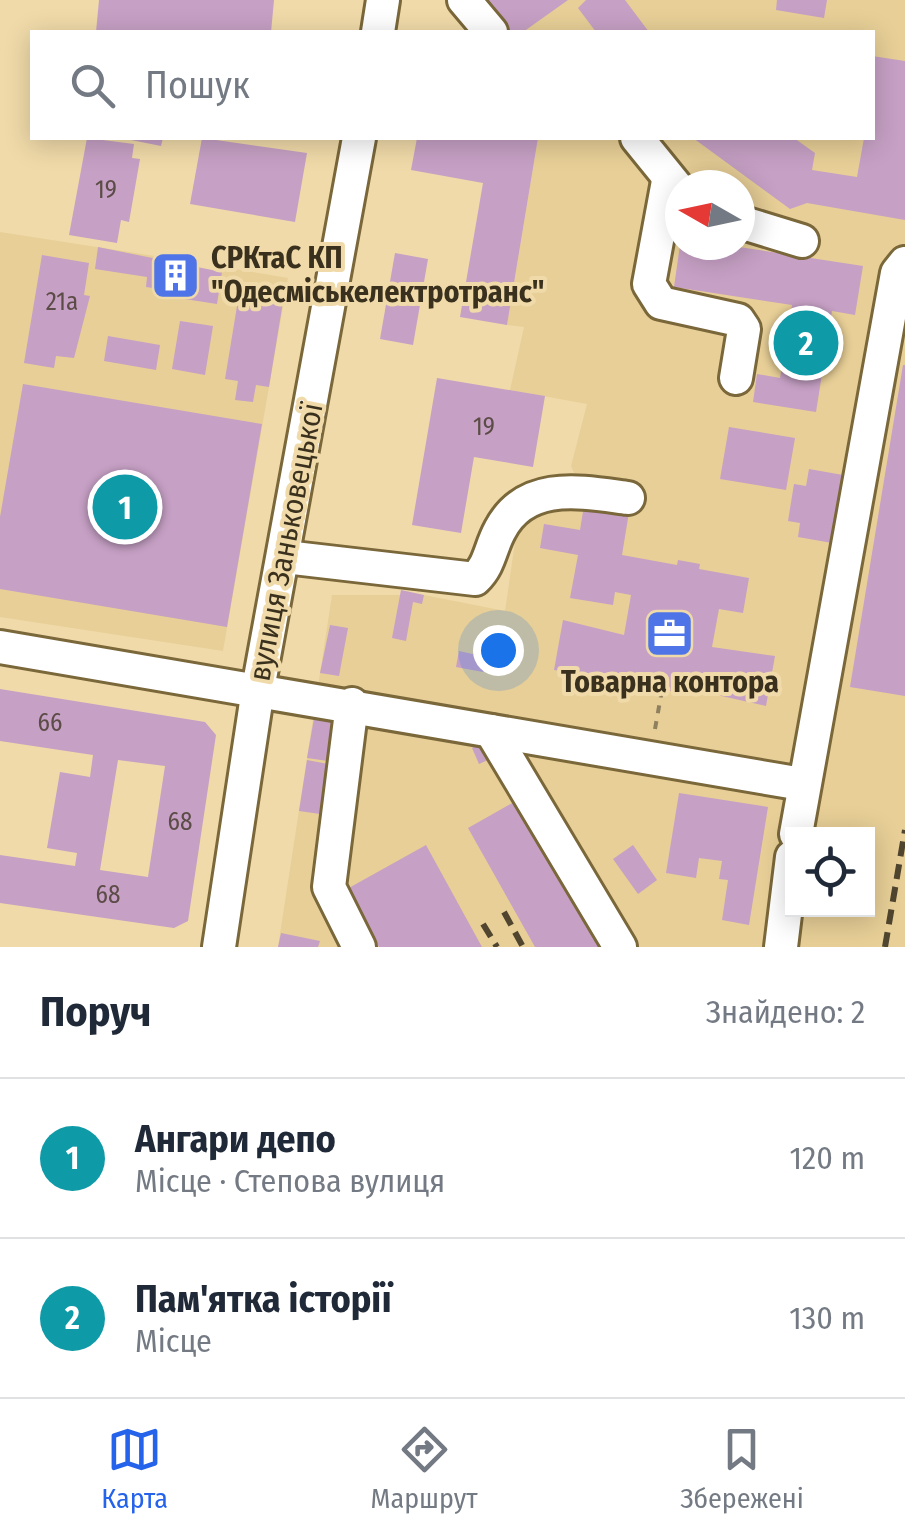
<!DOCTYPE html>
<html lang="uk">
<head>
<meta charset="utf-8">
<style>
  :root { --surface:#fff; --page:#f2f2f3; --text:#1f2937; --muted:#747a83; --line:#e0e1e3; --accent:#2563eb }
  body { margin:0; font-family:"Fira Sans Condensed",sans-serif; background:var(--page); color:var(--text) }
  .controls { position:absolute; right:30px; bottom:30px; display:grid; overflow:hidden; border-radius:0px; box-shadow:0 5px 25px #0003 }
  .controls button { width:90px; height:90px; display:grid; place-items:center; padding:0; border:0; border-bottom:2px solid var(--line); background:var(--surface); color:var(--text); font:50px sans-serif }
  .compass { position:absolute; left:665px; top:170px; width:90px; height:90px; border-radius:50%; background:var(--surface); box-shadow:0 5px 25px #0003; rotate:279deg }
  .you { position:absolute; left:498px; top:650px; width:35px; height:35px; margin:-25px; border:8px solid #fff; border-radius:50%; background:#1a73e8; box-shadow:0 0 0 15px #1a73e833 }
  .badge { display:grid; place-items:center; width:65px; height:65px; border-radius:50%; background:var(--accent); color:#fff; font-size:32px; font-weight:700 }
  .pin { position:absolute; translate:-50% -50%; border:5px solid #fff; box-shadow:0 2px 10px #0006 }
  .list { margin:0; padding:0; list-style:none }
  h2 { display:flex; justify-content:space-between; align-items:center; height:130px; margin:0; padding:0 40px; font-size:42px }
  h2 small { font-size:32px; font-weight:400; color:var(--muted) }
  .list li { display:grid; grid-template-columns:65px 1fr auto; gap:30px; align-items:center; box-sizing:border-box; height:160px; padding:0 40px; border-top:2px solid var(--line) }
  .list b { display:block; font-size:38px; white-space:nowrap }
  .list p { margin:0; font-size:32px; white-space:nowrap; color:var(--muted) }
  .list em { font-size:32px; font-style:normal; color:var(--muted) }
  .icon { flex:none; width:55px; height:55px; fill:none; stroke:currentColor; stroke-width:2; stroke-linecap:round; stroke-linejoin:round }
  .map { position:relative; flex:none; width:905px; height:947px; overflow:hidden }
  .search { position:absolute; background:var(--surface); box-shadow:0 5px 25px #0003; left:30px; right:30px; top:30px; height:110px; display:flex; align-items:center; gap:25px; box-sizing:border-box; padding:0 35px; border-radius:0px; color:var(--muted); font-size:38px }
  .sheet { height:450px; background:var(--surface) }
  nav { display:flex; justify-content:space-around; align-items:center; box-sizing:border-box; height:140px; border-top:2px solid var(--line); background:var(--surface); font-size:28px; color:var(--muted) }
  nav a { display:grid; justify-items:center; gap:5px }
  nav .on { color:var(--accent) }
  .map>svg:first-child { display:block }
</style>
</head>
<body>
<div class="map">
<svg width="905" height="947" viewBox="0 0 905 947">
  <rect width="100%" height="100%" fill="#f0daa9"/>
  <!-- built -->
  <g fill="#e8cf97" fill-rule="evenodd">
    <path d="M468 0H905V947H278L332 595H424L505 611 516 535 541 512 585 498 571 466 587 404 510 390 524 327 507 325 538 138H872V32H483ZM680 185H740V245H680ZM792 834H868V909H792Z"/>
    <polygon points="0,232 174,259 174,264 221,272 223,267 288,278 223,651 0,617"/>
  </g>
  <!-- building -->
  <g fill="#c6a0c5" fill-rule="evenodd">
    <polygon points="99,0 274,0 271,32 96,32"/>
    <polygon points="485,0 568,0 523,32 508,32"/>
    <polygon points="586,0 625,0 649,32 596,32 578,8"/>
    <polygon points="777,0 827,0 824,18 776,10"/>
    <polygon points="872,56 905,61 905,220 807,203 790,209 693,138 794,138 815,153 812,170 857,177 864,138 872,138"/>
    <polygon points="87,138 134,144 132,158 140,159 129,222 121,220 117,243 69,235"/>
    <polygon points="121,138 163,138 161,146"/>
    <polygon points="202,138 307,153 295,222 190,204"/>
    <polygon points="417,138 538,138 507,325 460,317 483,183 411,170"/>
    <polygon points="680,245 726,245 863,266 855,315 832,311 816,412 753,402 757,374 780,378 792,305 674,287"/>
    <polygon points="98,247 222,272 217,304 165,296 166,290 146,287 147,277 95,269"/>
    <polygon points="395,253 428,259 413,345 380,339"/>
    <polygon points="42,255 89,263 84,295 90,296 74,358 56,356 54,368 24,363"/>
    <polygon points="239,294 283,302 269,387 256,385 253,402 235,400 238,381 225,379"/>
    <polygon points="180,321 213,326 205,375 172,369"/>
    <polygon points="108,336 160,345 156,370 104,361"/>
    <polygon points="903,365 905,365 905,696 850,687"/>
    <polygon points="437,378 545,396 533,467 474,457 461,533 412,525"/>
    <polygon points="23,384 262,424 227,627 0,589 0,517"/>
    <polygon points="729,427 795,438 786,490 720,479"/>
    <polygon points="809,469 843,475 832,543 798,537 800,523 788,521 794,484 806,486"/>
    <polygon points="585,499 630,506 622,555 677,565 678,560 700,564 699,569 749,578 743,613 719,609 712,647 775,656 766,706 677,686 675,692 649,687 650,682 554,670 563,620 624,635 631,595 615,592 613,605 570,598 578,555 540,548 544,524 580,530"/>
    <polygon points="401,590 424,595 422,604 413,602 406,641 392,638"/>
    <polygon points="330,625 348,628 339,676 320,673"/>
    <polygon points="459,651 486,657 483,672 456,667"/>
    <path d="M0 689 205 722 216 735 188 921 174 928 0 903V855L75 866 77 853 47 848 60 772 90 777 93 755 0 741ZM118 760 165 766 148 877 100 870Z"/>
    <polygon points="316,707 337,711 328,761 307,758"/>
    <polygon points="483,743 490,759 479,764 472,748"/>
    <polygon points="307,760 328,764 320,814 299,811"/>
    <polygon points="679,793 768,807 749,925 722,920 728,880 719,879 722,861 699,858 696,878 666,873"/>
    <polygon points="523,797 606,947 535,947 468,828"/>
    <polygon points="426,845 482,947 379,947 347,889"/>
    <polygon points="633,845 657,880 638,894 613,859"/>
    <polygon points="281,933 320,941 318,947 278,947"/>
  </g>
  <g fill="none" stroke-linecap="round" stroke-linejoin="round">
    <defs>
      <g id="minor">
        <polyline points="464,0 491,32"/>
        <polyline points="378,32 383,0"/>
        <polyline points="637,138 680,191"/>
        <polyline points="668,181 649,284 661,303 738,320 744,329 736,378"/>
        <polyline points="740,222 802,241"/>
        <path d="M285 557 475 579C490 565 490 548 500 530 526 480 582 492 628 498"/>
        <polyline points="0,647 802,784"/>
        <polyline points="352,704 329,887 359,947"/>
        <polyline points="491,731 620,947"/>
        <polyline points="796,834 897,273 905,263"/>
        <polyline points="219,947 258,689 359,138"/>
        <polyline points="781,947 792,857"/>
      </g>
    </defs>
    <!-- minor casing -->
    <use href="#minor" stroke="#7a673a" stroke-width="38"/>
    <!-- path -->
    <polyline stroke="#8f805f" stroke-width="4" stroke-dasharray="8 8" stroke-linecap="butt" points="655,729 662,690"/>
    <!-- minor -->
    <use href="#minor" stroke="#fff" stroke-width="32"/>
    <!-- rail -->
    <g stroke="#50452e" stroke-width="6" stroke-dasharray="15 8" stroke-linecap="butt">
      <polyline points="504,912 523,947"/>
      <polyline points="483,924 497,947"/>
      <polyline points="885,947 905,830"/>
    </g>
  </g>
  <!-- icons -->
  <defs>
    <symbol id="building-square" viewBox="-11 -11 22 22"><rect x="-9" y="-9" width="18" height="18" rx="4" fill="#4e74e8" stroke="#f0daa9"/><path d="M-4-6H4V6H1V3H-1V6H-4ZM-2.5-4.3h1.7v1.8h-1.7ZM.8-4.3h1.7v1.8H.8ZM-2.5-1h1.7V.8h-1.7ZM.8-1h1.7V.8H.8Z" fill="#fff"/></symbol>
    <symbol id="office-square" viewBox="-11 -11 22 22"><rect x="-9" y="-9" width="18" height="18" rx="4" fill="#4e74e8" stroke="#f0daa9"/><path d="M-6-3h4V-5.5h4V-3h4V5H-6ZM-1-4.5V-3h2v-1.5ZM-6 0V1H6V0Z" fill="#fff"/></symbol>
  </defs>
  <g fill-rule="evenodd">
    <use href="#building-square" x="148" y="248" width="55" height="55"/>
    <use href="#office-square" x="642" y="606" width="55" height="55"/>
  </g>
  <g text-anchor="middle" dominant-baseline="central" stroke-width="8" stroke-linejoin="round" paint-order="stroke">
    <!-- number labels -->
    <g font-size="25" fill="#5c4c47">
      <text x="106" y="190">19</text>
      <text x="62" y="302">21а</text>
      <text x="484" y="427">19</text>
      <text x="50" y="723">66</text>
      <text x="180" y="822">68</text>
      <text x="108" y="895">68</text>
    </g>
    <!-- poi labels -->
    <g font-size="30" font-weight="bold" fill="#39301d" stroke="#f0daa9" text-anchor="start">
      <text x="211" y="258">СРКтаС КП<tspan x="211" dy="34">"Одесміськелектротранс"</tspan></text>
      <text x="670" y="682" text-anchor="middle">Товарна контора</text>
    </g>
    <!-- street labels -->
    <g font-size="30" fill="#39301d" stroke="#f0daa9">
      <text transform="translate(286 542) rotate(-79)">вулиця Заньковецької</text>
    </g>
  </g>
</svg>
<div class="controls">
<button><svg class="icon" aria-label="locate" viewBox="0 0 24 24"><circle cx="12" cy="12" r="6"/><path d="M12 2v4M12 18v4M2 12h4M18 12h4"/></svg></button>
</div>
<svg class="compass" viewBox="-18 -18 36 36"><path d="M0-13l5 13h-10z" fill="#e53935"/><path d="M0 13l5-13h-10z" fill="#747a83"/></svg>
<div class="you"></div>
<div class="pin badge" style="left:125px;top:507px;background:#0f9aa8">1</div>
<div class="pin badge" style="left:806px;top:343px;background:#0f9aa8">2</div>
<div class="search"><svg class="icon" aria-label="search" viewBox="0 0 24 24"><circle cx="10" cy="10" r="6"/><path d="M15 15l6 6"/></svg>Пошук</div>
</div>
<section class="sheet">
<h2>Поруч<small>Знайдено: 2</small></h2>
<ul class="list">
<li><span class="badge" style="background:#0f9aa8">1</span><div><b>Ангари депо</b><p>Місце · Степова вулиця</p></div><em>120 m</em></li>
<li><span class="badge" style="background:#0f9aa8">2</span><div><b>Пам'ятка історії</b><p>Місце</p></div><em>130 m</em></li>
</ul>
</section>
<nav>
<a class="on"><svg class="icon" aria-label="map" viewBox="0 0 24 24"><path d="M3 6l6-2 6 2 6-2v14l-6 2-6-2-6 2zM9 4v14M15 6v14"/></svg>Карта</a>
<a><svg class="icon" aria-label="directions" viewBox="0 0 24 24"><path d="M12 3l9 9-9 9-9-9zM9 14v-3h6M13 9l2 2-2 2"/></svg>Маршрут</a>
<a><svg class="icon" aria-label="saved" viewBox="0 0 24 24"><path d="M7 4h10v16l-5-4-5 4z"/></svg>Збережені</a>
</nav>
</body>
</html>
